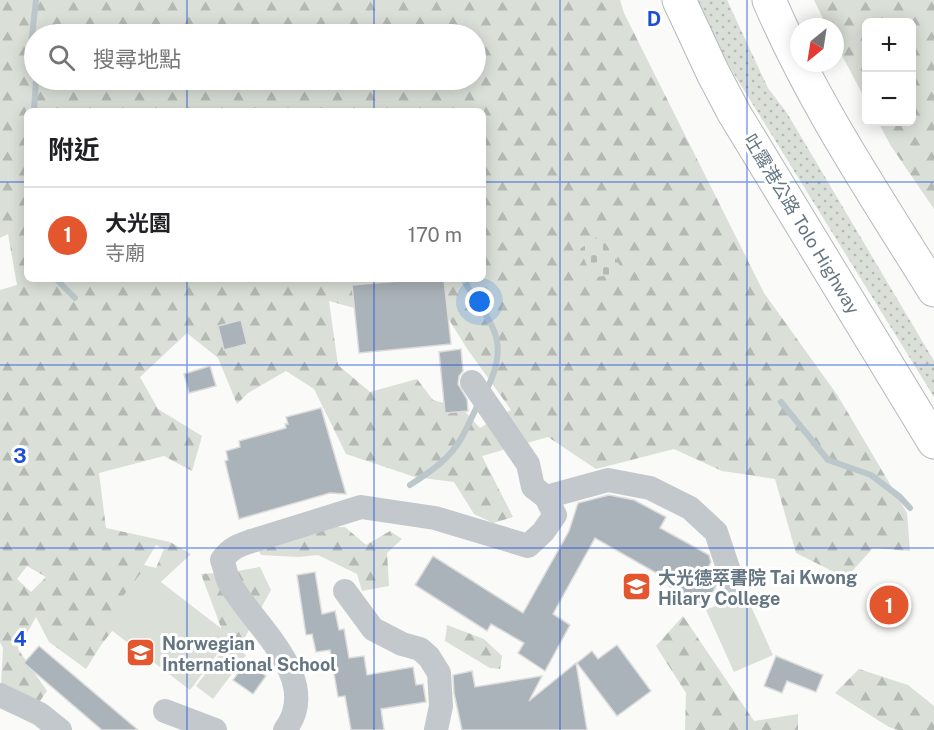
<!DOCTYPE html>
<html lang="zh-TW">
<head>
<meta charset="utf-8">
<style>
  :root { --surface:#fff; --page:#f2f2f2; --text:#202124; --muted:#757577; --line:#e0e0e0; --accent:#e4572e }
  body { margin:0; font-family:"Public Sans","Noto Sans TC",sans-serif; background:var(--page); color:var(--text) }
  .controls { position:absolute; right:18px; top:18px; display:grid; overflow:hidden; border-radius:9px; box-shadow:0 3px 15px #0003 }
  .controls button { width:54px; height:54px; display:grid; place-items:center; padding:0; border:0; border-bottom:2px solid var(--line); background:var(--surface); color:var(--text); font:30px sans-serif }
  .compass { position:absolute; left:790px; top:18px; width:54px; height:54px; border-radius:50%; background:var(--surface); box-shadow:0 3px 15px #0003; rotate:210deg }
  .you { position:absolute; left:480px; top:302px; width:21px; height:21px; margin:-15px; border:4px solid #fff; border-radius:50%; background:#1a73e8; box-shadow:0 0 0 9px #1a73e833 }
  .badge { display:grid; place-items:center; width:39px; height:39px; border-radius:50%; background:var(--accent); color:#fff; font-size:20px; font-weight:700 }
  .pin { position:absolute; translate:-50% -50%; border:3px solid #fff; box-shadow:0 2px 6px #0006 }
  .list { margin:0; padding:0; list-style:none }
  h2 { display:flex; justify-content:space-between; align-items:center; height:78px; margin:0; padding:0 24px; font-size:26px }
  h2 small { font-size:20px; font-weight:400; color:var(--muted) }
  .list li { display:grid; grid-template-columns:39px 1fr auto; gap:18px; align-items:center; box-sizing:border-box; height:96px; padding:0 24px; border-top:2px solid var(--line) }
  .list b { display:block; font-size:22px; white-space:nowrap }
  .list p { margin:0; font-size:20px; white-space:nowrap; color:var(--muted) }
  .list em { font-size:20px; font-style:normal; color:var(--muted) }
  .icon { flex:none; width:33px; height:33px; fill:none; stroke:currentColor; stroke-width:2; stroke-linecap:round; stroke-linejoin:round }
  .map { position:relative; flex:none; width:934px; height:730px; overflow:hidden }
  .search { position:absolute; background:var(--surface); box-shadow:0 3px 15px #0003; left:24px; top:24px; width:462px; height:66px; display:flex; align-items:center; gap:15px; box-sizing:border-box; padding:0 21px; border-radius:33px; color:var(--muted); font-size:22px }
  .panel { position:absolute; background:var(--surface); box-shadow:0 3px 15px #0003; left:24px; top:108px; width:462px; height:174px; border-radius:9px }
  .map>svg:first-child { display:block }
</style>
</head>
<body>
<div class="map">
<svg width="934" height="730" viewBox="0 0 934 730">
  <defs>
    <pattern id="grass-dots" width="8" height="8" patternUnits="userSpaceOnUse" patternTransform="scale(1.5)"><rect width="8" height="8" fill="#dadfd7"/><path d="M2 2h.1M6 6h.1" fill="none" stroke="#b4b9b4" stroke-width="1.8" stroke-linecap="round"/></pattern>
    <pattern id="forest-firs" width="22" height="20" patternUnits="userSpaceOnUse" patternTransform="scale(1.5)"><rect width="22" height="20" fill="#dadfd7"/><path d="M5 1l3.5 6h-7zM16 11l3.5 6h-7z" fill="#b4b9b4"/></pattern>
    <pattern id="cemetery-stones" width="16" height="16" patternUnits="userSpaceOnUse" patternTransform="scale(1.5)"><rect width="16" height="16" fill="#dadfd7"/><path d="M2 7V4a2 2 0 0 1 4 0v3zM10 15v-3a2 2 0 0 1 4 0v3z" fill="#b4b9b4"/></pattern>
  </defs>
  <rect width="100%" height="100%" fill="#fafaf8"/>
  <!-- grass -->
  <polygon fill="url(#grass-dots)" points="696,0 727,0 768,88 787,113 934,361 934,397 726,61"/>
  <!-- forest -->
  <g fill="url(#forest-firs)" fill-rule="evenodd">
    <path d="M0 0H620L624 13 764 293 838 396 907 513 910 551 873 548 846 578 796 553 775 479 722 471 674 449 596 469 548 437 482 456 513 517 493 523 474 514 454 482 415 477 346 454 314 389 286 371 248 393 237 404 218 358 187 333 140 377 158 409 202 436 192 471 164 456 99 473 106 528 170 542 191 554 124 616 101 645 86 669 49 642 36 617 18 649 47 691 37 705 1 685 3 648 0 642V290L17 285 8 234 0 238ZM34 34H476V80H34ZM27 111H483V279H27ZM329 301 387 317 443 310 468 350 511 410 480 428 462 408 433 400 417 379 370 392 338 365ZM156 545 164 549 156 568 144 565ZM27 566 46 577 31 592 17 579Z"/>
    <polygon points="814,0 934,0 934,209 891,146 878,122 912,122 912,22 866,22 866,101 835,42 835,27 827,27"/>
    <polygon points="345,527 366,545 390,531 402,539 387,553 389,586 362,591 357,574 318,555 299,557 261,555 247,529"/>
    <polygon points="260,567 271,590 243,641 222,630 201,574 232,572"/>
    <polygon points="683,616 754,721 798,714 798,730 685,730 686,693 656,646"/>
    <polygon points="447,625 484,639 502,656 500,669 490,668 445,641"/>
    <polygon points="859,669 908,685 934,706 934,730 898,730 889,727 835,693"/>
  </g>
  <!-- cemetery -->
  <polygon fill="url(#cemetery-stones)" points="600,235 624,272 592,278 580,249"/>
  <!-- pitch -->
  <g fill="#dadfd7">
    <polygon points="144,569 231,636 190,690 102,623"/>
    <polygon points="745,593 773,655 734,672 706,610"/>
    <polygon points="229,643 246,655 213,699 196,686"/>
  </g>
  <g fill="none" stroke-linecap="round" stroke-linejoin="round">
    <!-- stream -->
    <g stroke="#bbc7cb" stroke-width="6">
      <polyline points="34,56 31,45 36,0"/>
      <polyline points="34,111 36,80"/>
      <polyline points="56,279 75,298"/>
      <path d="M463 279C489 323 513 338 486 391"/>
      <polyline points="781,402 828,460 871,475 900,497 910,508"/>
      <path d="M410 485C430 472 450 459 462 437 468 426 473 414 479 403"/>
    </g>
  </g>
  <!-- building -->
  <g fill="#aab3b9" stroke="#dcdcda" stroke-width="1.5">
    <polygon points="423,279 444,279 451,344 359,353 352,285"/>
    <polygon points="241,320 247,344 224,350 218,326"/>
    <polygon points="461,349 463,371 459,376 458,384 467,399 468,411 445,413 439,352"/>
    <polygon points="210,366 216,386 189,393 184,374"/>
    <polygon points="321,408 346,494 330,493 239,519 225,461 228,460 226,451 240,447 239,441 286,428 285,424 288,424 286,417"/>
    <polygon points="609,495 634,500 666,517 660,528 709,555 711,562 707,570 715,575 718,582 704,609 672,590 660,575 595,538 553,614 570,625 545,671 518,653 524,643 491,624 487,631 415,585 433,556 523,613 569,531 578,503"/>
    <polygon points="315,572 322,614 335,611 339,630 344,629 349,658 364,656 367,675 413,667 416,685 423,684 426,702 381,709 384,730 351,730 345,696 338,697 330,650 316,652 312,634 306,635 297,575"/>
    <polygon points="617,645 651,691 617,716 577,663 592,651 598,659"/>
    <polygon points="39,646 138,730 102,730 24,663"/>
    <polygon points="776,656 823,675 816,692 787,681 782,693 764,686"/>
    <polygon points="246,662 266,676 253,694 233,680"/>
    <polygon points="576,663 587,730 462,730 454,693 453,675 472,671 475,687 542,676 529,701"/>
  </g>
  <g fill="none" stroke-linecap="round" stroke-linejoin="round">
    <defs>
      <g id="highway">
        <polyline points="679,0 713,73 734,113 934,442"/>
        <path d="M769 0C813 103 875 195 934 290"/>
      </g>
    </defs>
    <!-- highway casing -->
    <use href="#highway" stroke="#b4b9bd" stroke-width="35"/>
    <!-- minor -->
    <g stroke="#c3c8cc" stroke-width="24">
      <polyline points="546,497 608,480 650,488 690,508 716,532 734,586"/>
      <polyline points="345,591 373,629 402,644 420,649 429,657 439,673 441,706 436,730"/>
      <polyline points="0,695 40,714 60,730"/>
      <polyline points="165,711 215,730"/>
      <path d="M285 730C324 679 252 624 229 582 226 576 225 567 222 560 230 548 241 544 255 540L361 507 435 518 528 546 543 532 555 515 546 497 533 487 528 464 472 382"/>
    </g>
    <!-- highway -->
    <use href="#highway" stroke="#fff" stroke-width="33"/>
  </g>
  <!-- grid -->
  <path fill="none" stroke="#1d4ed8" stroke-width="1.5" stroke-opacity="0.55" d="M187 0V34M374 0V34M560 0V730M747 0V730M187 80V111M374 80V111M0 182H27M483 182H934M187 279V730M374 279V730M0 365H934M0 548H934"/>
  <!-- icons -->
  <defs>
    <symbol id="school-square" viewBox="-11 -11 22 22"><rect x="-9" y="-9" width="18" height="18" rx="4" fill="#e4572e" stroke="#fff"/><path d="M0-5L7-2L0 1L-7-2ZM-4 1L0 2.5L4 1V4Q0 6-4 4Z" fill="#fff"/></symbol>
  </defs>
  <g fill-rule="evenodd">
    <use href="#school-square" x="620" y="570" width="33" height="33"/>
    <use href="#school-square" x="124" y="636" width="33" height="33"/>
  </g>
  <g text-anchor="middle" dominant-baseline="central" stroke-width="6" stroke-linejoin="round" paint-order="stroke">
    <!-- street labels -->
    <g font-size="18" fill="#657683" stroke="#fff">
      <text transform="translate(802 224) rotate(59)">吐露港公路 Tolo Highway</text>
    </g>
    <!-- poi labels -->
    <g font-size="18" font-weight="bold" fill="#657683" stroke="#fff" text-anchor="start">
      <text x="658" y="577">大光德萃書院 Tai Kwong<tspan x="658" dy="21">Hilary College</tspan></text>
      <text x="162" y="643">Norwegian<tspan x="162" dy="21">International School</tspan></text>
    </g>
  </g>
  <g font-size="20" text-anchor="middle" font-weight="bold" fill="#1d4ed8" stroke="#fff" stroke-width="6" stroke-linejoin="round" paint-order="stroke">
    <text x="654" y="26">D</text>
    <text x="20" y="463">3</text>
    <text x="20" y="646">4</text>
  </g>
</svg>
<div class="controls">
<button>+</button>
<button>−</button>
</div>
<svg class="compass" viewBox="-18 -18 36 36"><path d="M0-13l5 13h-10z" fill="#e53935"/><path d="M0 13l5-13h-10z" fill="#757577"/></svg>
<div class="you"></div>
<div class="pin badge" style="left:889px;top:605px">1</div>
<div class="search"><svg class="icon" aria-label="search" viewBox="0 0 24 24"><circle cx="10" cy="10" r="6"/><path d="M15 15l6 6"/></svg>搜尋地點</div>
<section class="panel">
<h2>附近<small></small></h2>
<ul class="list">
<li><span class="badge">1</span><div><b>大光園</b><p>寺廟</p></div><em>170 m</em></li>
</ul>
</section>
</div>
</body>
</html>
